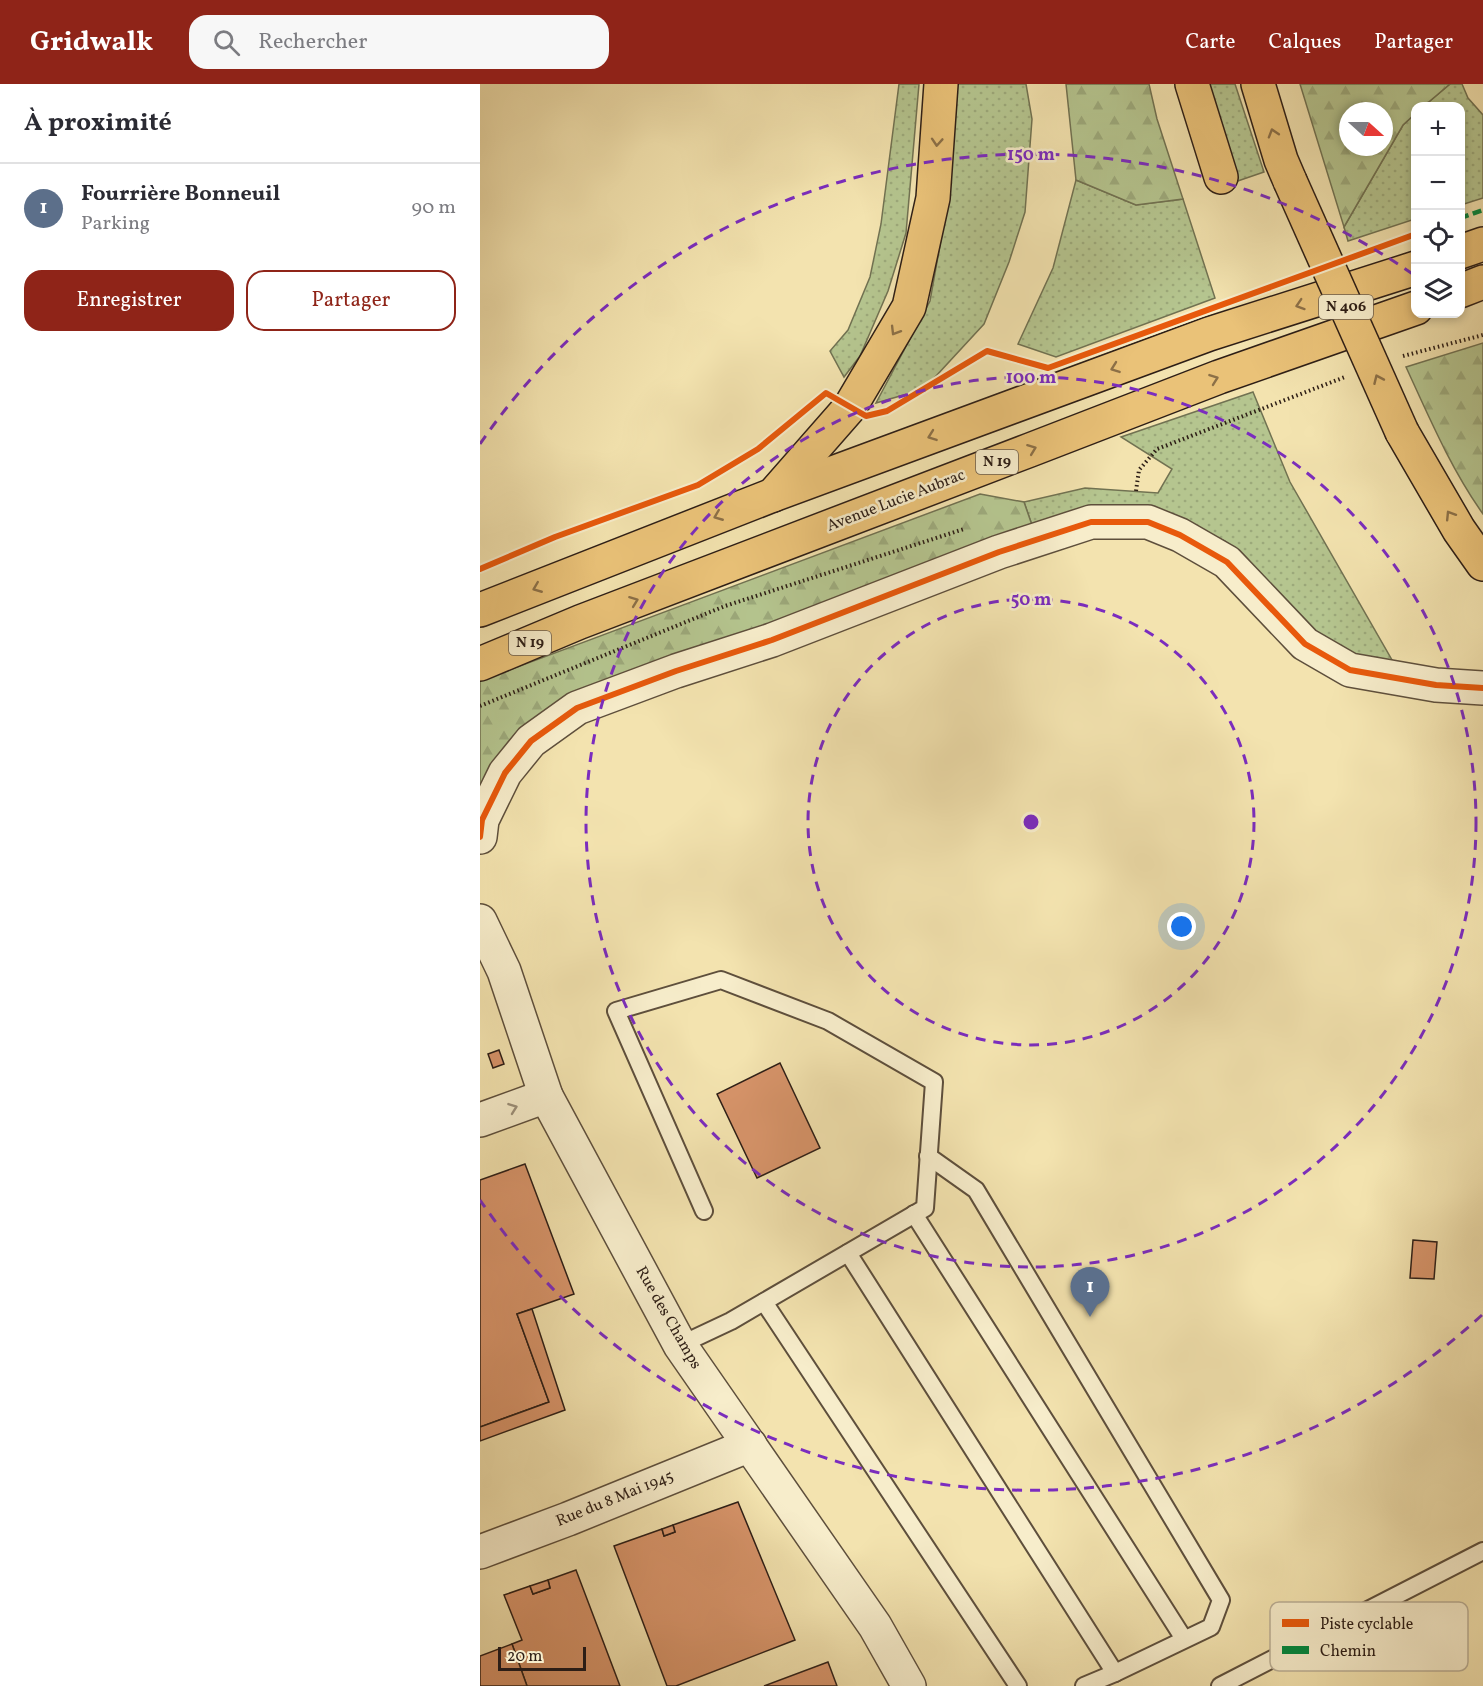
<!DOCTYPE html>
<html lang="fr">
<head>
<meta charset="utf-8">
<style>
  :root { --surface:#fff; --page:#f7f7f7; --text:#2b2b33; --muted:#7c7c81; --line:#e1e1e2; --accent:#8f2418 }
  body { margin:0; font-family:Vollkorn,serif; background:var(--page); color:var(--text) }
  .controls { position:absolute; right:18px; top:18px; display:grid; overflow:hidden; border-radius:12px; box-shadow:0 3px 9px #0003 }
  .controls button { width:54px; height:54px; display:grid; place-items:center; padding:0; border:0; border-bottom:2px solid var(--line); background:var(--surface); color:var(--text); font:30px sans-serif }
  .compass { position:absolute; left:859px; top:18px; width:54px; height:54px; border-radius:50%; background:var(--surface); box-shadow:0 3px 9px #0003; rotate:111deg }
  .scale { position:absolute; left:18px; bottom:15px; width:88px; box-sizing:border-box; padding-left:6px; border:3px solid #2d1e16; border-top:0; font-size:16px; line-height:21px; white-space:nowrap; color:#2d1e16; -webkit-text-stroke:4px #f7edcb; paint-order:stroke }
  .you { position:absolute; left:702px; top:843px; width:21px; height:21px; margin:-15px; border:4px solid #fff; border-radius:50%; background:#1a73e8; box-shadow:0 0 0 9px #1a73e833 }
  .badge { display:grid; place-items:center; width:39px; height:39px; border-radius:50%; background:var(--accent); color:#fff; font-size:20px; font-weight:700 }
  .pin { position:absolute; translate:-50% -50px; filter:drop-shadow(0 2px 3px #0008) }
  .pin::after { content:''; position:absolute; top:32px; width:21px; height:18px; background:inherit; clip-path:polygon(0 0,100% 0,50% 100%) }
  .list { margin:0; padding:0; list-style:none }
  h2 { display:flex; justify-content:space-between; align-items:center; height:78px; margin:0; padding:0 24px; font-size:26px }
  h2 small { font-size:20px; font-weight:400; color:var(--muted) }
  .list li { display:grid; grid-template-columns:39px 1fr auto; gap:18px; align-items:center; box-sizing:border-box; height:90px; padding:0 24px; border-top:2px solid var(--line) }
  .list b { display:block; font-size:22px; white-space:nowrap }
  .list p { margin:0; font-size:20px; white-space:nowrap; color:var(--muted) }
  .list em { font-size:20px; font-style:normal; color:var(--muted) }
  .actions { display:flex; gap:12px; padding:18px 24px }
  .actions a { flex:1; padding:14px 0; border:2px solid var(--accent); border-radius:18px; text-align:center; font-size:21px; color:var(--accent) }
  .actions .main { background:var(--accent); color:#fff }
  .icon { flex:none; width:33px; height:33px; fill:none; stroke:currentColor; stroke-width:2; stroke-linecap:round; stroke-linejoin:round }
  .map { position:relative; flex:none; width:1003px; height:1602px; overflow:hidden }
  header { display:flex; align-items:center; gap:36px; box-sizing:border-box; height:84px; padding:0 30px; background:var(--accent); color:#fff }
  header strong { font-size:28px }
  nav { display:flex; gap:33px; margin-inline-start:auto; font-size:21px }
  .search { width:420px; height:54px; background:var(--page); display:flex; align-items:center; gap:15px; box-sizing:border-box; padding:0 21px; border-radius:18px; color:var(--muted); font-size:22px }
  main { display:flex }
  aside { flex:1; background:var(--surface) }
  .map>svg:first-child { display:block }
</style>
</head>
<body>
<header>
<strong>Gridwalk</strong>
<div class="search"><svg class="icon" aria-label="search" viewBox="0 0 24 24"><circle cx="10" cy="10" r="6"/><path d="M15 15l6 6"/></svg>Rechercher</div>
<nav><a>Carte</a><a>Calques</a><a>Partager</a></nav>
</header>
<main>
<aside>
<h2>À proximité<small></small></h2>
<ul class="list">
<li><span class="badge" style="background:#5c6f8a">1</span><div><b>Fourrière Bonneuil</b><p>Parking</p></div><em>90 m</em></li>
</ul>
<div class="actions"><a class="main">Enregistrer</a><a>Partager</a></div>
</aside>
<div class="map">
<svg width="1003" height="1602" viewBox="0 0 1003 1602">
  <defs>
    <pattern id="grass-dots" width="8" height="8" patternUnits="userSpaceOnUse" patternTransform="scale(1.5)"><rect width="8" height="8" fill="#b5c58f"/><path d="M2 2h.1M6 6h.1" fill="none" stroke="#9ca97b" stroke-width="1.8" stroke-linecap="round"/></pattern>
    <pattern id="forest-firs" width="22" height="20" patternUnits="userSpaceOnUse" patternTransform="scale(1.5)"><rect width="22" height="20" fill="#b5c58f"/><path d="M5 1l3.5 6h-7zM16 11l3.5 6h-7z" fill="#9ca97b"/></pattern>
  </defs>
  <rect width="100%" height="100%" fill="#f3e3af"/>
  <filter id="stains"><feTurbulence type="fractalNoise" baseFrequency=".00333" numOctaves="4"/><feColorMatrix values="0 0 0 0 .2 0 0 0 0 .09 0 0 0 0 .02 0 0 0 .5 -.17"/></filter>
  <radialGradient id="worn" r=".72"><stop offset=".6" stop-color="#630" stop-opacity="0"/><stop offset="1" stop-color="#630" stop-opacity=".3"/></radialGradient>
  <!-- grass -->
  <g fill="url(#grass-dots)" stroke="#717252" stroke-width="1.5">
    <polygon points="419,0 439,0 426,149 408,207 380,272 364,293 350,267 368,246 390,193 401,140"/>
    <polygon points="476,0 546,0 552,35 545,128 529,178 504,240 444,305 396,319 450,217 462,150"/>
    <polygon points="723,0 755,0 784,88 749,100"/>
    <polygon points="970,0 982,0 988,14 1003,31 1003,114 981,121 980,22 944,22"/>
    <polygon points="935,30 935,135 868,157 864,143 923,41"/>
    <polygon points="596,96 656,121 703,115 735,214 576,273 538,260 573,184"/>
    <polygon points="773,308 810,398 916,583 868,573 829,546 745,457 680,427 553,444 544,418 605,404 678,409 692,385 641,353"/>
  </g>
  <!-- forest -->
  <g fill="url(#forest-firs)" stroke="#717252" stroke-width="1.5" fill-rule="evenodd">
    <polygon points="586,0 669,0 677,35 703,115 656,121 596,96"/>
    <path d="M820 0H970L944 22H936L935 30 923 41 864 143ZM868 27H904V63H868Z"/>
    <path d="M1003 259V430C971 385 949 333 926 283Z"/>
    <polygon points="500,410 544,418 553,444 66,627 0,718 0,597"/>
  </g>
  <!-- building -->
  <g fill="#d7946a" stroke="#2d1e16" stroke-width="1.5">
    <polygon points="19,966 24,980 13,984 8,970"/>
    <polygon points="300,979 340,1064 277,1094 237,1010"/>
    <polygon points="45,1080 94,1210 37,1230 69,1318 0,1343 0,1096"/>
    <polygon points="933,1156 957,1158 954,1195 930,1194"/>
    <polygon points="52,1225 85,1326 0,1357 0,1343 69,1318 37,1230"/>
    <polygon points="258,1418 315,1556 196,1602 187,1602 134,1462 182,1445 184,1452 195,1448 193,1441"/>
    <polygon points="193,1441 195,1448 184,1452 182,1445"/>
    <polygon points="96,1486 140,1602 47,1602 32,1560 42,1556 24,1511 50,1502 53,1510 70,1504 68,1496"/>
    <polygon points="68,1496 70,1504 53,1510 50,1502"/>
    <polygon points="32,1560 47,1602 0,1602 0,1572"/>
    <polygon points="348,1578 357,1602 284,1602"/>
  </g>
  <g fill="none" stroke-linecap="round" stroke-linejoin="round">
    <defs>
      <g id="lane">
        <polyline points="448,1072 496,1106 741,1516 731,1543 635,1589 604,1602"/>
        <polyline points="434,1130 704,1555"/>
        <polyline points="368,1169 635,1589"/>
        <polyline points="284,1218 538,1602"/>
        <polyline points="200,1261 251,1237 445,1124 454,998 348,937 241,896 136,927 224,1127"/>
        <polyline points="740,1602 1003,1467"/>
      </g>
      <g id="street">
        <polyline points="0,753 2,736 25,689 51,657 97,624 196,587 292,556 519,468 611,438 668,438 700,451 747,478 825,560 870,586 956,601 1003,604"/>
        <polyline points="0,837 24,887 66,1012 200,1261 395,1542 429,1602"/>
        <polyline points="0,1036 66,1012"/>
        <polyline points="0,1468 88,1435 270,1361"/>
      </g>
      <g id="primary">
        <polyline points="980,168 1003,160"/>
        <polyline points="980,207 1003,198"/>
        <polyline points="0,526 293,411 729,250 936,184"/>
        <polyline points="0,580 100,538 550,366 739,293 936,224"/>
      </g>
      <g id="highway">
        <polyline points="712,0 741,93"/>
        <polyline points="778,0 801,76 810,97"/>
        <polyline points="922,348 979,446 1003,480"/>
        <polyline points="293,411 370,323 429,223 453,114 461,0"/>
      </g>
    </defs>
    <!-- lane casing -->
    <use href="#lane" stroke="#5e4f3c" stroke-width="20"/>
    <!-- street casing -->
    <use href="#street" stroke="#5e4f3c" stroke-width="36"/>
    <!-- primary casing -->
    <use href="#primary" stroke="#2d1e16" stroke-width="36"/>
    <!-- highway casing -->
    <use href="#highway" stroke="#2d1e16" stroke-width="36"/>
    <!-- path -->
    <g stroke="#2d1e16" stroke-width="4" stroke-dasharray="1.5 3" stroke-linecap="butt">
      <polyline points="923,272 1003,251"/>
      <polyline points="656,407 659,386 677,365 865,293"/>
      <polyline points="0,622 245,522 484,445"/>
    </g>
    <!-- lane -->
    <use href="#lane" stroke="#f7edcb" stroke-width="16"/>
    <!-- street -->
    <use href="#street" stroke="#f7edcb" stroke-width="33"/>
    <!-- primary -->
    <use href="#primary" stroke="#eac278" stroke-width="33"/>
    <!-- highway -->
    <use href="#highway" stroke="#eac278" stroke-width="33"/>
    <defs>
      <polyline id="highway-bridge" points="810,97 922,348"/>
    </defs>
    <!-- highway-bridge casing -->
    <use href="#highway-bridge" stroke="#2d1e16" stroke-width="36" stroke-linecap="butt"/>
    <!-- highway-bridge -->
    <use href="#highway-bridge" stroke="#eac278" stroke-width="33"/>
    <!-- quiet -->
    <polyline stroke="#00873e" stroke-width="4.5" stroke-dasharray="9 4.5" stroke-linecap="butt" points="980,134 1003,126"/>
    <defs>
      <g id="cycleway">
        <polyline points="0,485 75,453 218,401 278,365 346,309 386,332 407,327 507,267 568,284 936,150"/>
        <polyline points="0,753 2,736 25,689 51,657 97,624 196,587 292,556 519,468 611,438 668,438 700,451 747,478 825,560 870,586 956,601 1003,604"/>
      </g>
    </defs>
    <!-- cycleway casing -->
    <use href="#cycleway" stroke="#f7edcb" stroke-width="10"/>
    <!-- cycleway -->
    <use href="#cycleway" stroke="#e8590c" stroke-width="6"/>
  </g>
  <!-- one-way arrows -->
  <defs><path id="oneway-chevron" d="M-2-3.5L2.5 0L-2 3.5" fill="none" stroke-width="1.6" stroke-linecap="round" stroke-linejoin="round" transform="scale(1.5)"/></defs>
  <g stroke="#8c7047">
    <use href="#oneway-chevron" transform="translate(793 49) rotate(-107)"/>
    <use href="#oneway-chevron" transform="translate(457 58) rotate(94)"/>
    <use href="#oneway-chevron" transform="translate(820 221) rotate(162)"/>
    <use href="#oneway-chevron" transform="translate(415 247) rotate(121)"/>
    <use href="#oneway-chevron" transform="translate(635 284) rotate(160)"/>
    <use href="#oneway-chevron" transform="translate(734 295) rotate(-20)"/>
    <use href="#oneway-chevron" transform="translate(898 295) rotate(-114)"/>
    <use href="#oneway-chevron" transform="translate(452 352) rotate(160)"/>
    <use href="#oneway-chevron" transform="translate(552 365) rotate(-21)"/>
    <use href="#oneway-chevron" transform="translate(970 431) rotate(-122)"/>
    <use href="#oneway-chevron" transform="translate(238 432) rotate(158)"/>
    <use href="#oneway-chevron" transform="translate(57 504) rotate(158)"/>
    <use href="#oneway-chevron" transform="translate(154 517) rotate(-21)"/>
  </g>
  <use stroke="#9c907a" href="#oneway-chevron" transform="translate(33 1024) rotate(-20)"/>
  <!-- distance rings -->
  <g fill="none" stroke="#7b2cbf" stroke-width="3" stroke-dasharray="10 8">
    <circle cx="551" cy="738" r="223"/>
    <circle cx="551" cy="738" r="445"/>
    <path d="M1002 1231A668 668 0 0 1 0 1116M0 360A668 668 0 0 1 934 191"/>
  </g>
  <g text-anchor="middle" dominant-baseline="central" stroke-width="5" stroke-linejoin="round" paint-order="stroke">
    <!-- shield labels -->
    <g fill="#f7edcb" stroke="#6a5c4c" stroke-width="1.5">
      <rect x="839" y="211" width="54" height="24" rx="4.5"/>
      <rect x="496" y="366" width="42" height="24" rx="4.5"/>
      <rect x="29" y="547" width="42" height="24" rx="4.5"/>
    </g>
    <g font-size="15" font-weight="bold" fill="#2d1e16">
      <text x="866" y="223">N 406</text>
      <text x="517" y="378">N 19</text>
      <text x="50" y="559">N 19</text>
    </g>
    <!-- street labels -->
    <g font-size="16" fill="#2d1e16" stroke="#f7edcb">
      <text transform="translate(416 417) rotate(-21)">Avenue Lucie Aubrac</text>
      <text transform="translate(188 1234) rotate(60)">Rue des Champs</text>
      <text transform="translate(135 1415) rotate(-22)">Rue du 8 Mai 1945</text>
    </g>
  </g>
  <!-- legend -->
  <rect x="790" y="1518" width="198" height="69" rx="9" fill="#f7edcb" stroke="#baaf95" stroke-width="1.5"/>
  <rect x="802" y="1535" width="27" height="8" fill="#e8590c"/>
  <rect x="802" y="1562" width="27" height="8" fill="#00873e"/>
  <g font-size="16" fill="#2d1e16">
    <text x="840" y="1545">Piste cyclable</text>
    <text x="840" y="1572">Chemin</text>
  </g>
  <circle cx="551" cy="738" r="9" fill="#7b2cbf" stroke="#f7edcb" stroke-width="3"/>
  <g font-size="18" text-anchor="middle" font-weight="bold" fill="#7b2cbf" stroke="#f7edcb" stroke-width="5" stroke-linejoin="round" paint-order="stroke">
    <text x="551" y="76">150 m</text>
    <text x="551" y="299">100 m</text>
    <text x="551" y="521">50 m</text>
  </g>
  <rect width="100%" height="100%" filter="url(#stains)"/>
  <rect width="100%" height="100%" fill="url(#worn)"/>
</svg>
<div class="controls">
<button>+</button>
<button>−</button>
<button><svg class="icon" aria-label="locate" viewBox="0 0 24 24"><circle cx="12" cy="12" r="6"/><path d="M12 2v4M12 18v4M2 12h4M18 12h4"/></svg></button>
<button><svg class="icon" aria-label="layers" viewBox="0 0 24 24"><path d="M12 4l9 5-9 5-9-5zM3 14l9 5 9-5"/></svg></button>
</div>
<svg class="compass" viewBox="-18 -18 36 36"><path d="M0-13l5 13h-10z" fill="#e53935"/><path d="M0 13l5-13h-10z" fill="#7c7c81"/></svg>
<div class="scale">20 m</div>
<div class="you"></div>
<div class="pin badge" style="left:610px;top:1233px;background:#5c6f8a">1</div>
</div>
</main>
</body>
</html>
